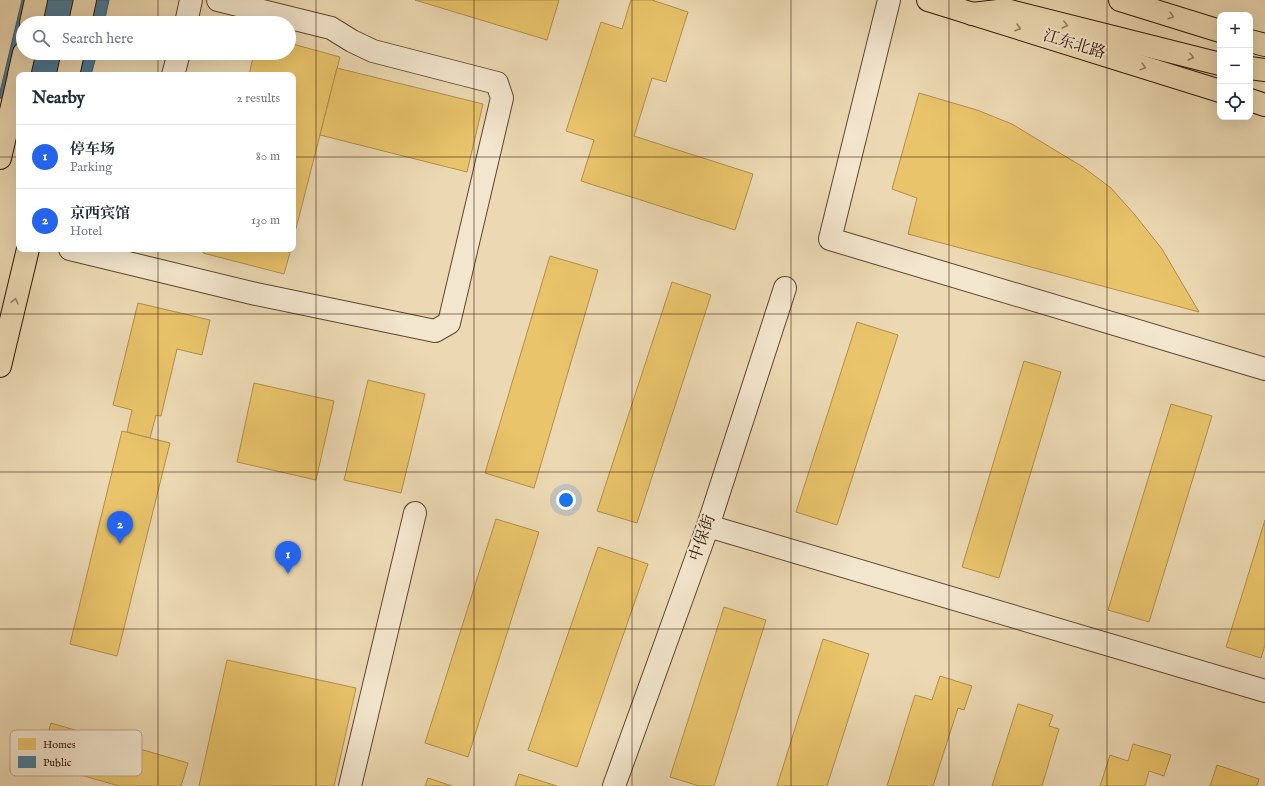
<!DOCTYPE html>
<html lang="en">
<head>
<meta charset="utf-8">
<style>
  :root { --surface:#fff; --page:#f6f6f7; --text:#1f2937; --muted:#747a83; --line:#e0e1e3; --accent:#2563eb }
  body { margin:0; font-family:"IM FELL English","Noto Serif SC",serif; background:var(--page); color:var(--text) }
  .controls { position:absolute; right:12px; top:12px; display:grid; overflow:hidden; border-radius:8px; box-shadow:0 4px 16px #0002 }
  .controls button { width:36px; height:36px; display:grid; place-items:center; padding:0; border:0; border-bottom:1px solid var(--line); background:var(--surface); color:var(--text); font:20px sans-serif }
  .you { position:absolute; left:566px; top:500px; width:14px; height:14px; margin:-10px; border:3px solid #fff; border-radius:50%; background:#1a73e8; box-shadow:0 0 0 6px #1a73e833 }
  .badge { display:grid; place-items:center; width:26px; height:26px; border-radius:50%; background:var(--accent); color:#fff; font-size:13px; font-weight:700 }
  .pin { position:absolute; translate:-50% -33px; filter:drop-shadow(0 1px 2px #0008) }
  .pin::after { content:''; position:absolute; top:21px; width:14px; height:12px; background:inherit; clip-path:polygon(0 0,100% 0,50% 100%) }
  .list { margin:0; padding:0; list-style:none }
  h2 { display:flex; justify-content:space-between; align-items:center; height:52px; margin:0; padding:0 16px; font-size:17px }
  h2 small { font-size:13px; font-weight:400; color:var(--muted) }
  .list li { display:grid; grid-template-columns:26px 1fr auto; gap:12px; align-items:center; box-sizing:border-box; height:64px; padding:0 16px; border-top:1px solid var(--line) }
  .list b { display:block; font-size:15px; white-space:nowrap }
  .list p { margin:0; font-size:13px; white-space:nowrap; color:var(--muted) }
  .list em { font-size:13px; font-style:normal; color:var(--muted) }
  .icon { flex:none; width:22px; height:22px; fill:none; stroke:currentColor; stroke-width:2; stroke-linecap:round; stroke-linejoin:round }
  .map { position:relative; flex:none; width:1265px; height:786px; overflow:hidden }
  .search { position:absolute; background:var(--surface); box-shadow:0 4px 16px #0002; left:16px; top:16px; width:280px; height:44px; display:flex; align-items:center; gap:10px; box-sizing:border-box; padding:0 14px; border-radius:22px; color:var(--muted); font-size:15px }
  .panel { position:absolute; background:var(--surface); box-shadow:0 4px 16px #0002; left:16px; top:72px; width:280px; height:180px; border-radius:8px }
  .map>svg:first-child { display:block }
</style>
</head>
<body>
<div class="map">
<svg width="1265" height="786" viewBox="0 0 1265 786">
  <rect width="100%" height="100%" fill="#ecd9b3"/>
  <filter id="stains"><feTurbulence type="fractalNoise" baseFrequency=".005" numOctaves="4"/><feColorMatrix values="0 0 0 0 .2 0 0 0 0 .09 0 0 0 0 .02 0 0 0 .5 -.17"/></filter>
  <radialGradient id="worn" r=".72"><stop offset=".6" stop-color="#630" stop-opacity="0"/><stop offset="1" stop-color="#630" stop-opacity=".3"/></radialGradient>
  <!-- homes -->
  <g fill="#e9c46a" stroke="#b28f4a">
    <polygon points="415,0 559,0 547,40"/>
    <polygon points="631,0 652,0 688,12 666,82 652,78 634,136 753,174 735,230 581,181 594,140 566,131 601,22 622,29"/>
    <polygon points="289,43 340,57 293,240 293,75 249,75 254,53 289,53"/>
    <polygon points="337,68 483,104 467,172 320,135"/>
    <polygon points="919,93 977,110 1012,124 1083,167 1111,188 1135,215 1162,249 1199,312 908,234 917,198 892,189"/>
    <polygon points="204,249 291,249 284,274 203,253"/>
    <polygon points="550,256 598,270 534,488 485,473"/>
    <polygon points="672,282 711,295 637,523 597,511"/>
    <polygon points="138,303 210,320 202,355 177,349 161,416 156,415 150,438 127,432 132,410 113,405"/>
    <polygon points="857,322 898,335 837,525 796,512"/>
    <polygon points="1024,361 1061,372 999,578 962,567"/>
    <polygon points="368,380 425,394 401,493 344,480"/>
    <polygon points="254,383 334,401 316,480 237,462"/>
    <polygon points="1171,404 1212,416 1149,622 1108,610"/>
    <polygon points="122,431 170,443 117,656 70,644"/>
    <polygon points="496,519 539,532 468,757 425,743"/>
    <polygon points="1265,520 1265,645 1261,658 1226,647"/>
    <polygon points="598,547 648,564 577,767 528,750"/>
    <polygon points="724,607 766,620 714,786 699,786 670,777"/>
    <polygon points="823,639 869,654 827,786 777,786"/>
    <polygon points="227,660 356,688 334,786 199,786"/>
    <polygon points="940,676 972,686 964,710 958,708 933,786 887,786 915,695 932,700"/>
    <polygon points="1018,704 1053,715 1049,726 1059,729 1042,786 992,786"/>
    <polygon points="51,723 188,763 181,786 119,786 39,763"/>
    <polygon points="1133,744 1171,755 1164,776 1149,771 1145,786 1100,786 1110,755 1128,761"/>
    <polygon points="1217,765 1259,779 1257,786 1210,786"/>
    <polygon points="519,774 557,786 515,786"/>
    <polygon points="428,778 452,786 425,786"/>
  </g>
  <!-- public -->
  <polygon fill="#457b9d" stroke="#3f5c6e" points="22,0 109,0 104,23 23,23 23,53 97,53 91,75 19,75 19,103 0,98 0,92"/>
  <g fill="none" stroke-linecap="round" stroke-linejoin="round">
    <defs>
      <g id="minor">
        <polyline points="889,0 830,239 1265,369"/>
        <polyline points="186,23 191,0"/>
        <polyline points="173,75 179,53"/>
        <polyline points="70,249 256,294 435,331 449,323 502,98 497,83 373,51 352,41 331,28 218,0"/>
        <polyline points="708,526 1265,691"/>
        <polyline points="350,786 415,513"/>
        <polyline points="614,786 708,526 785,288"/>
      </g>
      <g id="major">
        <polyline points="928,0 1220,91"/>
        <polyline points="31,23 36,0"/>
        <polyline points="80,23 85,0"/>
        <polyline points="19,75 24,53"/>
        <polyline points="68,75 73,53"/>
        <polyline points="1250,100 1265,105"/>
        <polyline points="0,158 19,76"/>
        <polyline points="0,366 28,249"/>
      </g>
      <g id="highway">
        <polyline points="1120,0 1220,31"/>
        <polyline points="972,14 1006,10 1220,64"/>
        <polyline points="1250,41 1265,45"/>
        <polyline points="1250,68 1265,70"/>
      </g>
    </defs>
    <!-- minor casing -->
    <use href="#minor" stroke="#60452d" stroke-width="24"/>
    <!-- major casing -->
    <use href="#major" stroke="#321400" stroke-width="24"/>
    <!-- highway casing -->
    <use href="#highway" stroke="#321400" stroke-width="24"/>
    <!-- minor -->
    <use href="#minor" stroke="#f3e6ce" stroke-width="22"/>
    <!-- major -->
    <use href="#major" stroke="#ecd9b3" stroke-width="22"/>
    <!-- highway -->
    <use href="#highway" stroke="#ecd9b3" stroke-width="22"/>
  </g>
  <!-- one-way arrows -->
  <defs><path id="oneway-chevron" d="M-2-3.5L2.5 0L-2 3.5" fill="none" stroke-width="1.6" stroke-linecap="round" stroke-linejoin="round"/></defs>
  <g stroke="#988062">
    <use href="#oneway-chevron" transform="translate(1171 16) rotate(17)"/>
    <use href="#oneway-chevron" transform="translate(1065 25) rotate(14)"/>
    <use href="#oneway-chevron" transform="translate(1018 28) rotate(17)"/>
    <use href="#oneway-chevron" transform="translate(1191 57) rotate(14)"/>
    <use href="#oneway-chevron" transform="translate(1143 67) rotate(17)"/>
    <use href="#oneway-chevron" transform="translate(15 301) rotate(-77)"/>
  </g>
  <!-- grid -->
  <path fill="none" stroke="#321400" stroke-width="1" stroke-opacity="0.55" d="M158 0V23M316 0V786M474 0V786M632 0V786M791 0V786M949 0V786M1107 0V786M158 53V75M0 157H19M293 157H1265M158 249V786M0 314H1265M0 472H1265M0 629H1265"/>
  <g text-anchor="middle" dominant-baseline="central" stroke-width="4" stroke-linejoin="round" paint-order="stroke">
    <!-- street labels -->
    <g font-size="16" fill="#321400" stroke="#f3e6ce">
      <text transform="translate(1074 45) rotate(17)">江东北路</text>
      <text transform="translate(703 538) rotate(-71)">中保街</text>
    </g>
  </g>
  <!-- legend -->
  <rect x="10" y="730" width="132" height="46" rx="6" fill="#f3e6ce" stroke="#b9a790" stroke-width="1"/>
  <rect x="18" y="738" width="18" height="12" fill="#e9c46a"/>
  <rect x="18" y="756" width="18" height="12" fill="#457b9d"/>
  <g font-size="11" fill="#321400">
    <text x="43" y="748">Homes</text>
    <text x="43" y="766">Public</text>
  </g>
  <rect width="100%" height="100%" filter="url(#stains)"/>
  <rect width="100%" height="100%" fill="url(#worn)"/>
</svg>
<div class="controls">
<button>+</button>
<button>−</button>
<button><svg class="icon" aria-label="locate" viewBox="0 0 24 24"><circle cx="12" cy="12" r="6"/><path d="M12 2v4M12 18v4M2 12h4M18 12h4"/></svg></button>
</div>
<div class="you"></div>
<div class="pin badge" style="left:288px;top:574px">1</div>
<div class="pin badge" style="left:120px;top:544px">2</div>
<div class="search"><svg class="icon" aria-label="search" viewBox="0 0 24 24"><circle cx="10" cy="10" r="6"/><path d="M15 15l6 6"/></svg>Search here</div>
<section class="panel">
<h2>Nearby<small>2 results</small></h2>
<ul class="list">
<li><span class="badge">1</span><div><b>停车场</b><p>Parking</p></div><em>80 m</em></li>
<li><span class="badge">2</span><div><b>京西宾馆</b><p>Hotel</p></div><em>130 m</em></li>
</ul>
</section>
</div>
</body>
</html>
